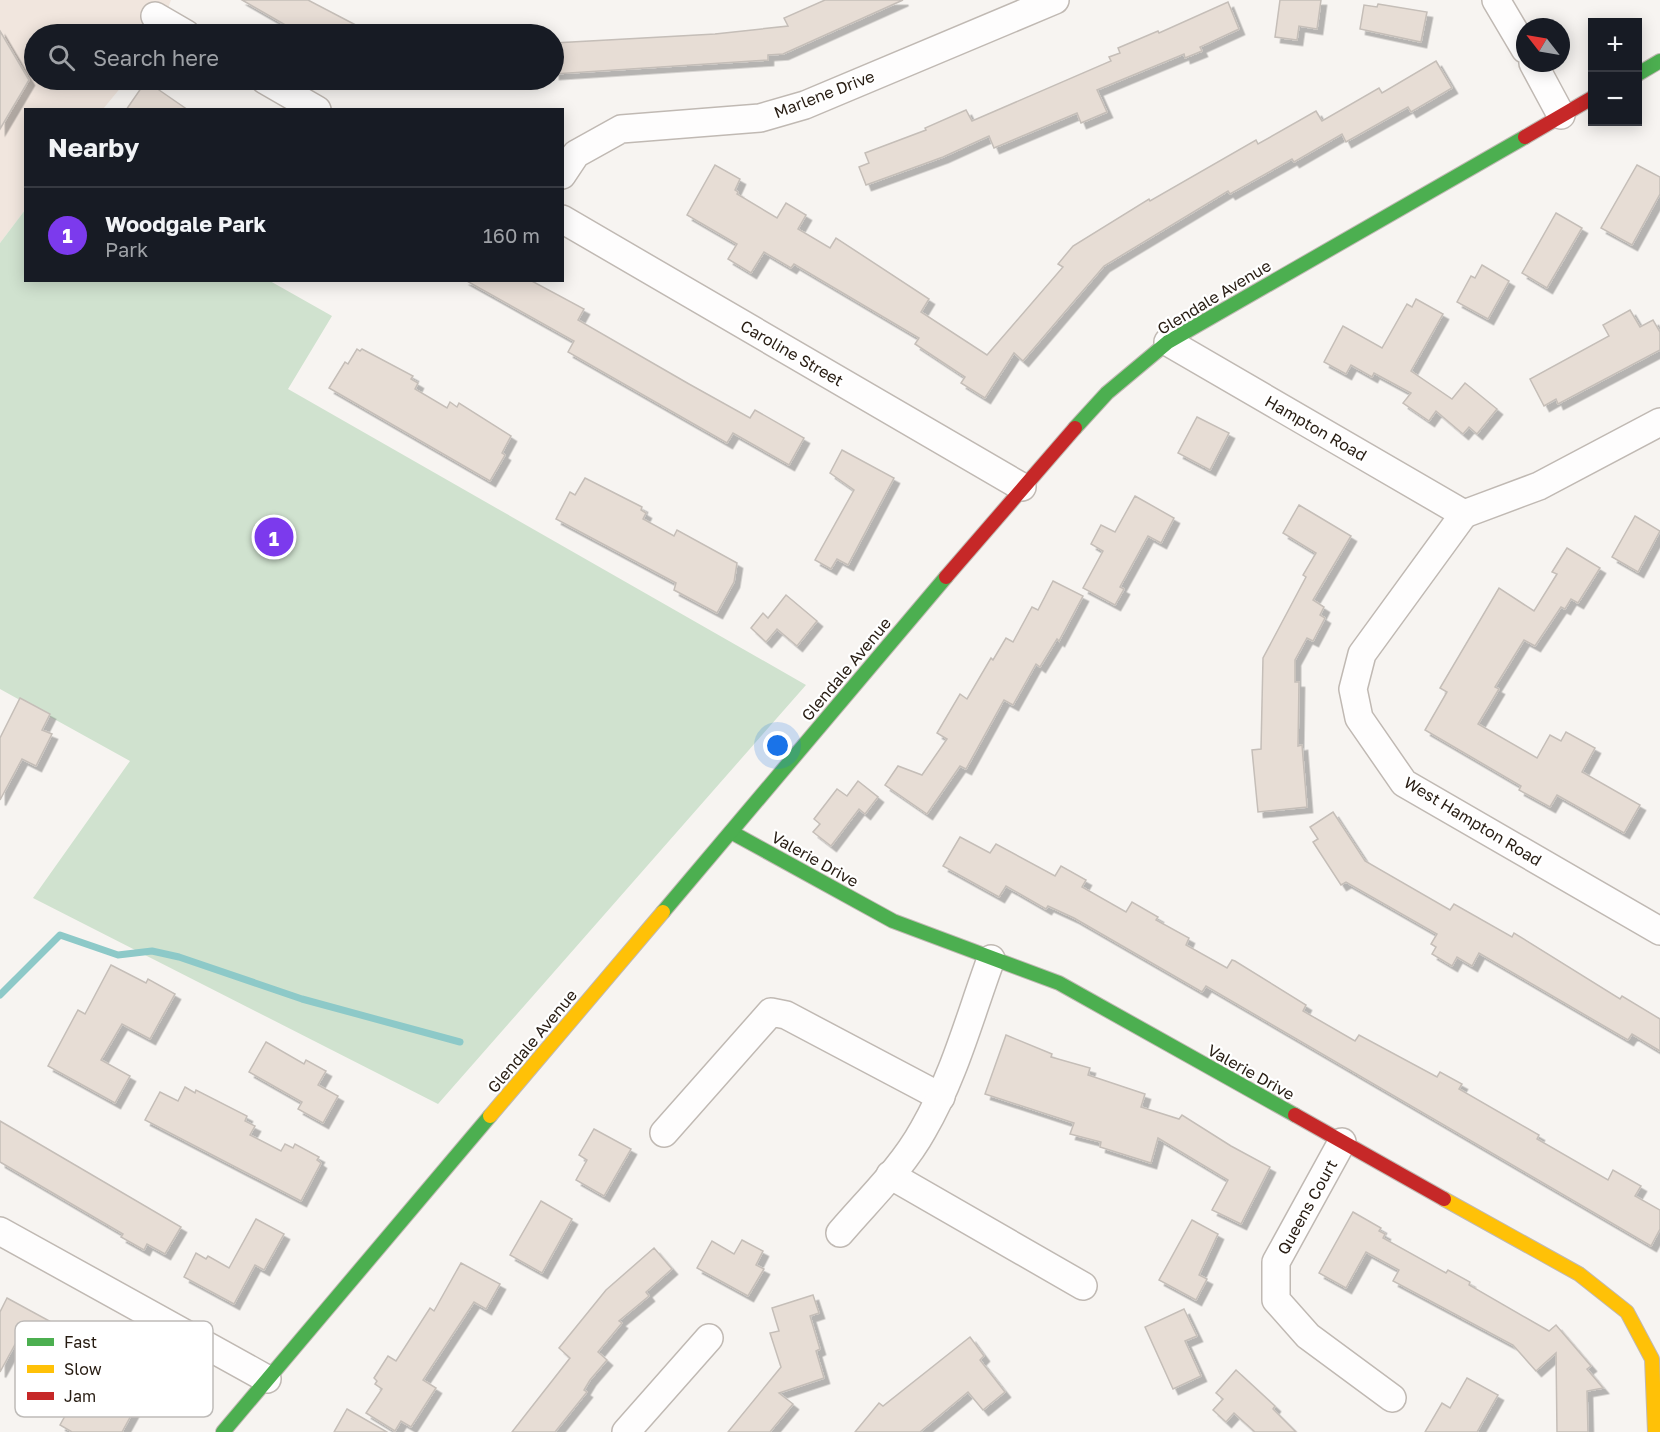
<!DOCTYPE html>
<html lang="en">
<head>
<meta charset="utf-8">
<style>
  :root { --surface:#171b24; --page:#242831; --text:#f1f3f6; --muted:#9ea1a6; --line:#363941; --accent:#7c3aed }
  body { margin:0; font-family:"Golos Text",sans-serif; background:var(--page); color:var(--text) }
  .controls { position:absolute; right:18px; top:18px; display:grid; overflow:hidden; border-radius:0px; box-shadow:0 3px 15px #0003 }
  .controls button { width:54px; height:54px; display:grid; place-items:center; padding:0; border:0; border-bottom:2px solid var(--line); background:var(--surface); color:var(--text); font:30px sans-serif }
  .compass { position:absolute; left:1516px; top:18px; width:54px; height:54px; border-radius:50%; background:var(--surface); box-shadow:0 3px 15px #0003; rotate:301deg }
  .you { position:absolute; left:778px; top:746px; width:21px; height:21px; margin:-15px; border:4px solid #fff; border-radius:50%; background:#1a73e8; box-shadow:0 0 0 9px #1a73e833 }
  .badge { display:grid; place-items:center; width:39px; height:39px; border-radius:50%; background:var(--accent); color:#fff; font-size:20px; font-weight:700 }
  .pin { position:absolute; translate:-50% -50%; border:3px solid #fff; box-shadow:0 2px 6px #0006 }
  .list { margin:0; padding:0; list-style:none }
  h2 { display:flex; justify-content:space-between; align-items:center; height:78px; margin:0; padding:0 24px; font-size:26px }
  h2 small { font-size:20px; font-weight:400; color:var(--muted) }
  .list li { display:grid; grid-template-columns:39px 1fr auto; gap:18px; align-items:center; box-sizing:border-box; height:96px; padding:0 24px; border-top:2px solid var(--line) }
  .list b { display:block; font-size:22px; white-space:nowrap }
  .list p { margin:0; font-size:20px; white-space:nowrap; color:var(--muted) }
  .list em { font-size:20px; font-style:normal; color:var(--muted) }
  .icon { flex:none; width:33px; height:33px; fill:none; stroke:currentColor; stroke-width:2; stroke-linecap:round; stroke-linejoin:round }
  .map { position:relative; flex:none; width:1660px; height:1432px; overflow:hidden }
  .search { position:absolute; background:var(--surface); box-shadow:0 3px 15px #0003; left:24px; top:24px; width:540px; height:66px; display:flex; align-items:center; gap:15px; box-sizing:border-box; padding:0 21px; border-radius:33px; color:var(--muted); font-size:22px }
  .panel { position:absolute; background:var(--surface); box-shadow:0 3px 15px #0003; left:24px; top:108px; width:540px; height:174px; border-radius:0px }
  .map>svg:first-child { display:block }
</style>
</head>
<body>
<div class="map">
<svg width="1660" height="1432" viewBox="0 0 1660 1432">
  <defs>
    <filter id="shadow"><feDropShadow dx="5.5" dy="5.5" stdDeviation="0" flood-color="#0004"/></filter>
  </defs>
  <rect width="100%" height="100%" fill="#f7f4f1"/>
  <!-- built -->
  <polygon fill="#f1e6de" points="0,0 171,0 159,34 34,34 34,80 127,80 103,109 26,110 25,210 0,243"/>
  <!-- green -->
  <polygon fill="#d0e2cf" points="25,210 26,280 270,281 332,316 288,389 806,685 438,1104 33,898 130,761 0,689 0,243"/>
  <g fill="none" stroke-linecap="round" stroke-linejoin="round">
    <!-- stream -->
    <polyline stroke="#8dc9c8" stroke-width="7" points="0,995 60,935 118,955 152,951 179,957 302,999 460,1042"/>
  </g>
  <!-- building -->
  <g fill="#e7ddd5" stroke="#c5beb8" stroke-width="1.5" filter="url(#shadow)">
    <polygon points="242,0 308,0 373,34 301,34"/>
    <polygon points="825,0 903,0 783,54 768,55 768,60 554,74 554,43 715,34 788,26 784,18"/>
    <polygon points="1280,0 1321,0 1317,29 1299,26 1297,40 1275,37"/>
    <polygon points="1228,2 1239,29 1200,47 1202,51 1185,58 1184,54 1097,90 1107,112 1081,123 1077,113 994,148 989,136 943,157 866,185 859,167 869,163 865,153 926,130 925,128 966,110 972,121 1111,61 1109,57 1120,53 1118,48 1158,31 1159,33"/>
    <polygon points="1378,4 1427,12 1421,42 1360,29 1364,5 1377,7"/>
    <polygon points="0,31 29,80 0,129"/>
    <polygon points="1436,61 1452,88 1411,112 1408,107 1346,142 1342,134 1294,162 1292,159 1230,194 1228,191 1104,266 1023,361 1014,353 985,398 961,383 965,377 915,344 919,338 794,264 791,268 764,252 751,273 728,259 737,244 687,215 715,165 740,179 735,190 738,192 737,194 777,218 786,203 806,215 798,229 830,248 836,238 929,299 921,312 987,355 1063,267 1058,264 1073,246 1149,199 1150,201 1256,140 1258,144 1316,111 1322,121 1379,88 1382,93"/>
    <polygon points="146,81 188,110 126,110"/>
    <polygon points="1637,165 1660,177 1660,194 1632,245 1601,228"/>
    <polygon points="1556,213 1582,228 1547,288 1522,273"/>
    <polygon points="1482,265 1509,281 1488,319 1457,302 1471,276 1475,278"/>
    <polygon points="465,280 530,280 584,309 578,320 689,384 750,418 755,410 804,438 789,465 733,433 727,443 568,352 574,341"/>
    <polygon points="1416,299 1443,314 1411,371 1452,399 1465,383 1497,409 1477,434 1469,427 1463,434 1436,411 1429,421 1403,403 1411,393 1374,373 1372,377 1351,365 1346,374 1324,362 1343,326 1382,348 1407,304 1412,307"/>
    <polygon points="1630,310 1640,327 1653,320 1660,332 1660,350 1558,404 1556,399 1544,406 1530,379 1609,336 1603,325"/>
    <polygon points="357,349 360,351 362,349 413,376 411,379 418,383 415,389 447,408 450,402 457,407 459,403 511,436 502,453 505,455 490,481 329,388 345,362 348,364"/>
    <polygon points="1197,417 1229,433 1210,470 1178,453"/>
    <polygon points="842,450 894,478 848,565 837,559 831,569 815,560 854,490 830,473"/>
    <polygon points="585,478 642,507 641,510 646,513 643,519 674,536 677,530 737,563 734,582 717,613 674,590 676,583 556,519 570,492 575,495"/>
    <polygon points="1135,496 1174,518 1161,543 1148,536 1120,587 1124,589 1115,605 1083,588 1103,551 1091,544 1101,525 1115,532"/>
    <polygon points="1299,505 1351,536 1313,600 1324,607 1320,615 1325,618 1313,641 1307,638 1295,660 1295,682 1299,682 1298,746 1302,745 1307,807 1258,812 1252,750 1261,749 1263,658 1306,577 1303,575 1316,553 1283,533"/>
    <polygon points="1635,516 1660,531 1638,572 1612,557"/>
    <polygon points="1567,548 1600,568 1578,603 1571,599 1565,609 1561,607 1535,646 1524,640 1495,687 1499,689 1478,724 1537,758 1550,735 1561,741 1566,732 1595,748 1582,772 1640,805 1624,833 1557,795 1550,807 1519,790 1521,786 1425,730 1447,692 1440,688 1499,588 1534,611 1557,574 1552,572"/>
    <polygon points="1053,581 1083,596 1059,641 1057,639 1040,667 1036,664 1013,705 1004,700 966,769 960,766 927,814 885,785 898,766 922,775 947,739 937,733 960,694 967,699 991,658 993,660 1006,638 1013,642 1032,607 1038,610"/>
    <polygon points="786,595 817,621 797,646 777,629 766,642 751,628 763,613 768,618"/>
    <polygon points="20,698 50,714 42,730 52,734 36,766 22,759 0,800 0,738"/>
    <polygon points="858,781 878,797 865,814 859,809 831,846 813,832 820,824 814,819 837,789 847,796"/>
    <polygon points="1333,812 1365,861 1450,910 1454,904 1512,937 1514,933 1620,999 1622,996 1660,1019 1660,1051 1632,1034 1628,1040 1479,953 1472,966 1457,957 1452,966 1432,954 1436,947 1431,944 1437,934 1346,882 1341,885 1313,842 1318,839 1310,827"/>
    <polygon points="960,837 990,853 996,844 1055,876 1061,866 1086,880 1082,887 1126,912 1132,902 1158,917 1156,920 1189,938 1186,945 1227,968 1232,960 1235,961 1306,1005 1303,1011 1355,1041 1359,1035 1437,1077 1440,1072 1462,1084 1459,1089 1539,1135 1537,1139 1608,1180 1613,1170 1641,1186 1635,1196 1660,1210 1660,1229 1651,1246 1206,986 1202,992 1074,918 1048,906 1046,909 1006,886 999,897 943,866"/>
    <polygon points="111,965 146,983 148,979 175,994 150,1039 122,1024 101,1060 130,1076 115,1103 48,1066 78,1010 85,1014"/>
    <polygon points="1006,1035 1052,1054 1051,1057 1090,1068 1088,1075 1145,1094 1141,1107 1179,1119 1182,1115 1231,1146 1270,1167 1241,1224 1212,1210 1228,1180 1158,1138 1151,1163 1100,1147 1101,1142 1070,1134 1074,1123 985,1094"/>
    <polygon points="266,1042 304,1064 306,1060 326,1071 318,1085 338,1096 323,1123 298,1109 302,1102 249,1072"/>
    <polygon points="185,1087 195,1093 196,1090 247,1116 245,1121 255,1126 250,1135 281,1151 285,1144 293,1148 295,1144 319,1157 317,1160 321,1163 301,1201 145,1120 160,1092 178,1101"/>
    <polygon points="0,1121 181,1227 165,1254 147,1244 144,1250 121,1237 123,1234 0,1162"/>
    <polygon points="594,1129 631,1149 604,1196 576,1180 587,1160 579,1155"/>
    <polygon points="541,1201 572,1219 542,1273 510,1255"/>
    <polygon points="1353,1212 1381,1228 1379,1231 1385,1234 1383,1238 1446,1273 1448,1270 1470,1282 1469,1285 1549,1331 1556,1325 1591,1366 1587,1369 1603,1388 1587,1391 1588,1432 1557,1432 1556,1353 1536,1371 1513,1345 1393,1281 1399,1270 1366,1252 1346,1288 1319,1273"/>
    <polygon points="256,1219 284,1234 264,1270 255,1265 234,1304 184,1277 196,1253 206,1259 208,1256 229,1268"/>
    <polygon points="1192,1220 1218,1234 1199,1275 1207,1279 1196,1300 1159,1280"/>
    <polygon points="742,1240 763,1251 756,1265 764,1269 748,1296 697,1268 712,1241 734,1254"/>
    <polygon points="654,1248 672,1269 646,1292 649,1296 619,1321 622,1323 598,1352 607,1360 590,1380 584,1390 587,1392 555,1432 512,1432 570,1358 559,1348 606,1290"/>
    <polygon points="461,1263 500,1284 486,1309 474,1302 423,1380 436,1388 411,1427 401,1421 395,1431 366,1413 382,1389 375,1384 377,1381 374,1378 388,1356 396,1361 430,1308 434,1311"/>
    <polygon points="813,1295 819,1313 810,1316 820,1349 816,1351 824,1378 779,1393 793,1404 770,1432 728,1432 781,1367 770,1333 779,1331 772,1308"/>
    <polygon points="7,1298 119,1359 121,1355 165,1379 151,1405 140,1399 122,1432 72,1432 60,1425 80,1389 45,1369 51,1358 18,1339 0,1372 0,1312"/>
    <polygon points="1184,1309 1197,1336 1185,1341 1201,1376 1173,1389 1145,1327"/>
    <polygon points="970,1337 984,1356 980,1360 1005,1392 983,1410 968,1392 920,1432 855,1432 879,1403 883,1406"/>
    <polygon points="1236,1370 1275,1406 1273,1409 1296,1432 1255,1432 1234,1413 1226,1422 1213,1410 1223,1399 1216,1393"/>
    <polygon points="1467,1378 1498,1395 1477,1432 1425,1432 1442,1403 1450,1408"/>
    <polygon points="347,1409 387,1432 334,1432"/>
  </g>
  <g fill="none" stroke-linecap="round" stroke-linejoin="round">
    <defs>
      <g id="street">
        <polyline points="1496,0 1525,49"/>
        <polyline points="155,16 186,34"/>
        <polyline points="1533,63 1561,115"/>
        <polyline points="265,80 317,110"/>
        <polyline points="562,175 576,154 621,129 760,118 805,105 1055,0"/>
        <polyline points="562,219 1022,487"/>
        <polyline points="1168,342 1464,514"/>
        <polyline points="1464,514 1362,654 1353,689 1359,718 1404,783 1660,931"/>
        <polyline points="1464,514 1539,486 1660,422"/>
        <polyline points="664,1133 771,1012 786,1015 941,1097"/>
        <polyline points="1342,1142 1276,1262 1276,1300 1308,1336 1392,1398"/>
        <polyline points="890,1175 1083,1286"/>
        <polyline points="0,1231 267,1379"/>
        <path d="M840 1233C868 1200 902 1168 923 1130 954 1077 970 1016 991 959"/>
        <polyline points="626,1432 709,1338"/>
      </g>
      <g id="fast">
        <polyline points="1638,74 1660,61"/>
        <polyline points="1075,428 1107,393 1168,342 1525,137"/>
        <polyline points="731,832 893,921 1059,983 1295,1115"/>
        <polyline points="663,912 946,577"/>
        <polyline points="223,1432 490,1116"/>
      </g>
      <g id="slow">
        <polyline points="490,1116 663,912"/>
        <polyline points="1444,1199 1579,1274 1627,1312 1652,1359 1655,1432"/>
      </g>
      <g id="jam">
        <polyline points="1525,137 1592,98"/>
        <polyline points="946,577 1075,428"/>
        <polyline points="1295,1115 1444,1199"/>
      </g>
    </defs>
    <!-- street casing -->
    <use href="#street" stroke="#c0b9b3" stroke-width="30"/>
    <!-- fast casing -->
    <use href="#fast" stroke="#c0b9b3" stroke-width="16"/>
    <!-- slow casing -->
    <use href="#slow" stroke="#c0b9b3" stroke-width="16"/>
    <!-- jam casing -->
    <use href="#jam" stroke="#c0b9b3" stroke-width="16"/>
    <!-- street -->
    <use href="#street" stroke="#fefdfd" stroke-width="27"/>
    <!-- fast -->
    <use href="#fast" stroke="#4caf50" stroke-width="14"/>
    <!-- slow -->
    <use href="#slow" stroke="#ffc107" stroke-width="14"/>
    <!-- jam -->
    <use href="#jam" stroke="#c62828" stroke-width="14"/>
  </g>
  <g text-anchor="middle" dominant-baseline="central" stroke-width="4.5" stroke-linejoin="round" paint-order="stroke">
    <!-- street labels -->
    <g font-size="16" fill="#271c12" stroke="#fff">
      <text transform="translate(824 94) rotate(-21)">Marlene Drive</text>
      <text transform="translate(1214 297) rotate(-31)">Glendale Avenue</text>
      <text transform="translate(792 353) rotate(30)">Caroline Street</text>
      <text transform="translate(1316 428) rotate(30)">Hampton Road</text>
      <text transform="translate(846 669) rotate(-50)">Glendale Avenue</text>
      <text transform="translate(1473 821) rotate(31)">West Hampton Road</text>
      <text transform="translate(815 859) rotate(29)">Valerie Drive</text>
      <text transform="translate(532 1041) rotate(-50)">Glendale Avenue</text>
      <text transform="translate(1251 1072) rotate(29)">Valerie Drive</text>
      <text transform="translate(1307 1207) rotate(-61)">Queens Court</text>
    </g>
  </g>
  <!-- legend -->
  <rect x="15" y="1321" width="198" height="96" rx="9" fill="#fff" stroke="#bebbb8" stroke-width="1.5"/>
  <rect x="27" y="1338" width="27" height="8" fill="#4caf50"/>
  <rect x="27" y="1365" width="27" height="8" fill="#ffc107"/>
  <rect x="27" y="1392" width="27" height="8" fill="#c62828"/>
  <g font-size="16" fill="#271c12">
    <text x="64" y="1348">Fast</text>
    <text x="64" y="1375">Slow</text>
    <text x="64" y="1402">Jam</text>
  </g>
</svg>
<div class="controls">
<button>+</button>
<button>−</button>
</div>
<svg class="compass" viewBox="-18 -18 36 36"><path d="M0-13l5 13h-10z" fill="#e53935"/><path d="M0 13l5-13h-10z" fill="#9ea1a6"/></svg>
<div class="you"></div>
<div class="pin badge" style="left:274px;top:537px">1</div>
<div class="search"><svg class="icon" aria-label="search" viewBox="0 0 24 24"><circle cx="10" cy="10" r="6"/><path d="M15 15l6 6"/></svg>Search here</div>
<section class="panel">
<h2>Nearby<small></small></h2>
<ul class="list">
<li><span class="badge">1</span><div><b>Woodgale Park</b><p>Park</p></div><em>160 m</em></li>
</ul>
</section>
</div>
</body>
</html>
